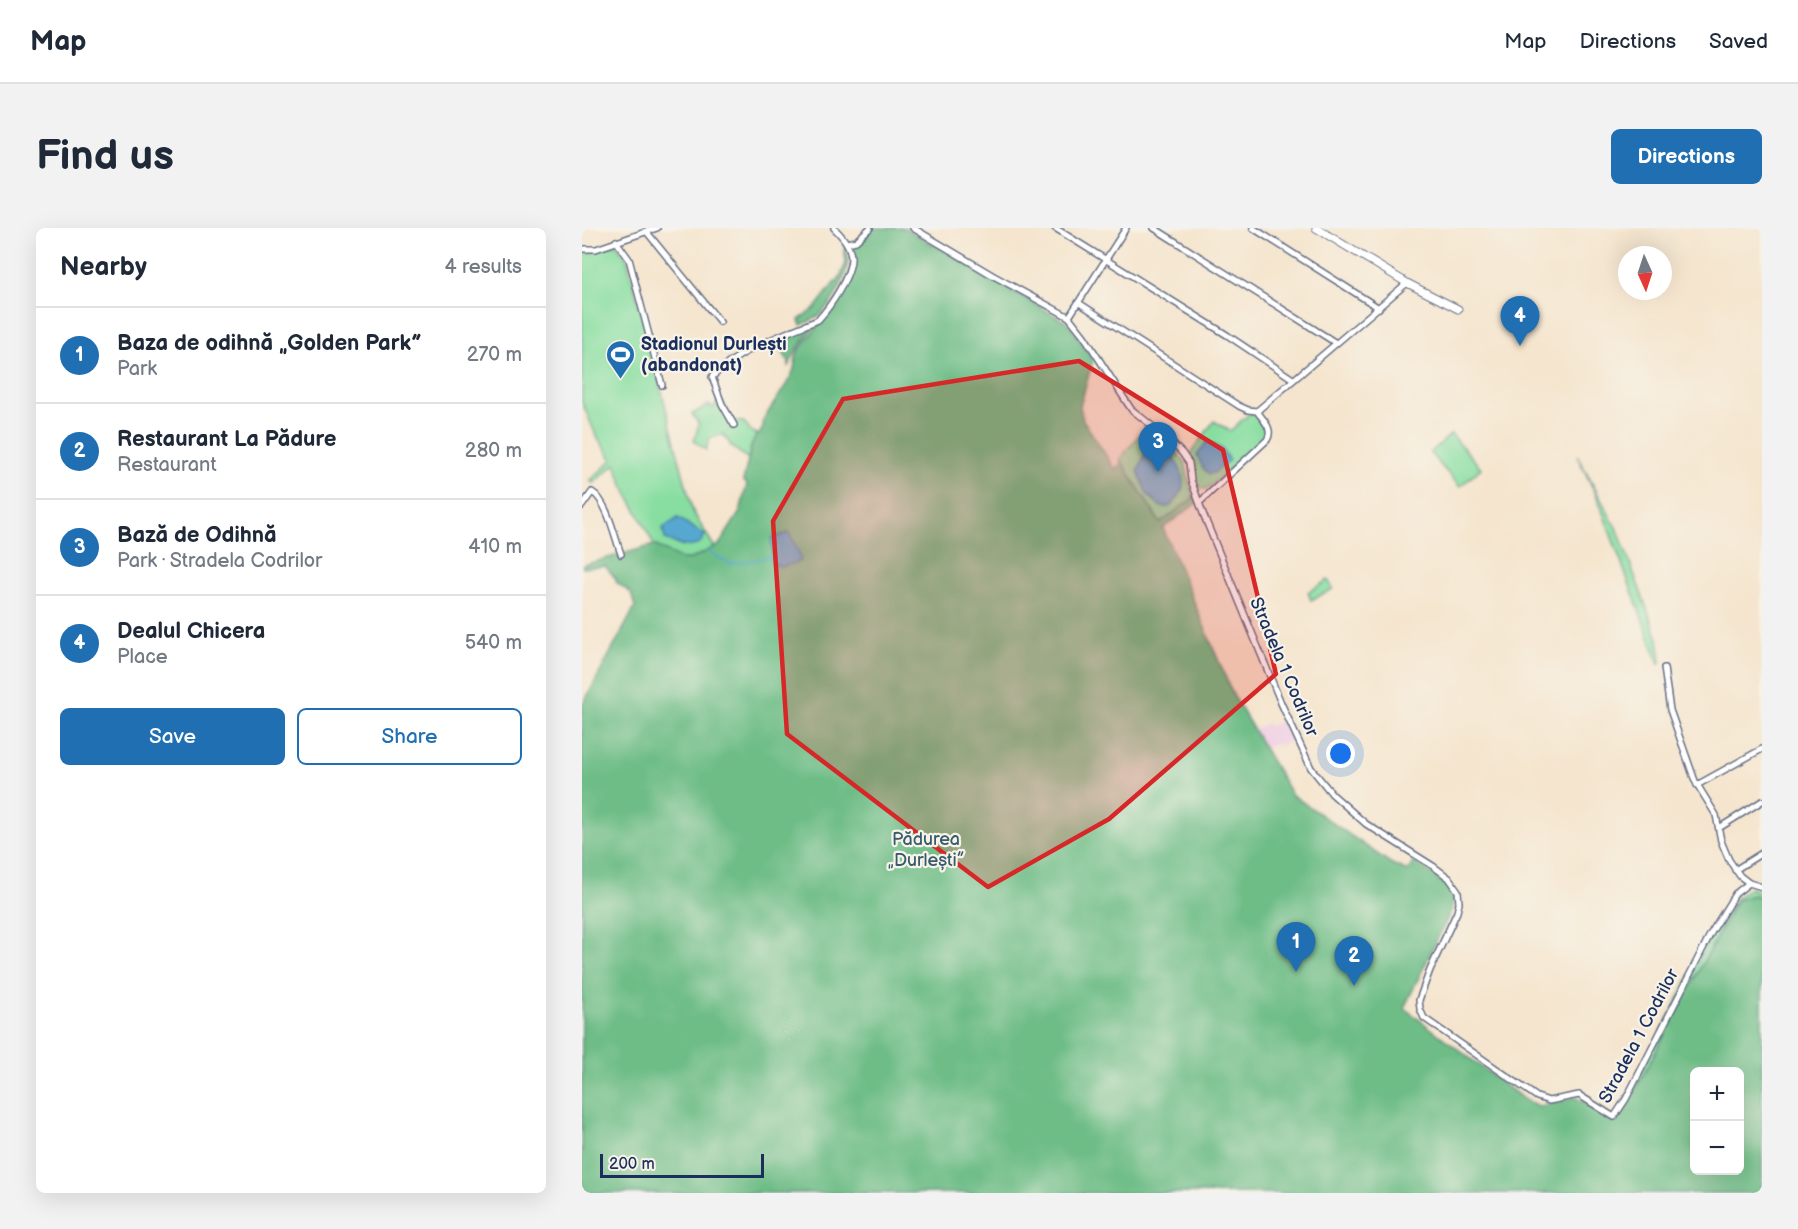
<!DOCTYPE html>
<html lang="en">
<head>
<meta charset="utf-8">
<style>
  :root { --surface:#fff; --page:#f2f2f3; --text:#1f2937; --muted:#747a83; --line:#e0e1e3; --accent:#1f6fb2 }
  body { margin:0; font-family:"Balsamiq Sans",sans-serif; background:var(--page); color:var(--text) }
  .controls { position:absolute; right:18px; bottom:18px; display:grid; overflow:hidden; border-radius:9px; box-shadow:0 6px 24px #0002 }
  .controls button { width:54px; height:54px; display:grid; place-items:center; padding:0; border:0; border-bottom:2px solid var(--line); background:var(--surface); color:var(--text); font:30px sans-serif }
  .compass { position:absolute; left:1036px; top:18px; width:54px; height:54px; border-radius:50%; background:var(--surface); box-shadow:0 6px 24px #0002; rotate:177deg }
  .scale { position:absolute; left:18px; bottom:15px; width:164px; box-sizing:border-box; padding-left:6px; border:3px solid #1b2f5e; border-top:0; font-size:16px; line-height:21px; white-space:nowrap; color:#1b2f5e; -webkit-text-stroke:4px #f7f3e8; paint-order:stroke }
  .you { position:absolute; left:759px; top:526px; width:21px; height:21px; margin:-15px; border:4px solid #fff; border-radius:50%; background:#1a73e8; box-shadow:0 0 0 9px #1a73e833 }
  .badge { display:grid; place-items:center; width:39px; height:39px; border-radius:50%; background:var(--accent); color:#fff; font-size:20px; font-weight:700 }
  .pin { position:absolute; translate:-50% -50px; filter:drop-shadow(0 2px 3px #0008) }
  .pin::after { content:''; position:absolute; top:32px; width:21px; height:18px; background:inherit; clip-path:polygon(0 0,100% 0,50% 100%) }
  .list { margin:0; padding:0; list-style:none }
  h2 { display:flex; justify-content:space-between; align-items:center; height:78px; margin:0; padding:0 24px; font-size:26px }
  h2 small { font-size:20px; font-weight:400; color:var(--muted) }
  .list li { display:grid; grid-template-columns:39px 1fr auto; gap:18px; align-items:center; box-sizing:border-box; height:96px; padding:0 24px; border-top:2px solid var(--line) }
  .list b { display:block; font-size:22px; white-space:nowrap }
  .list p { margin:0; font-size:20px; white-space:nowrap; color:var(--muted) }
  .list em { font-size:20px; font-style:normal; color:var(--muted) }
  .actions { display:flex; gap:12px; padding:18px 24px }
  .actions a { flex:1; padding:14px 0; border:2px solid var(--accent); border-radius:9px; text-align:center; font-size:21px; color:var(--accent) }
  .actions .main { background:var(--accent); color:#fff }
  .map { position:relative; flex:none; width:1180px; height:965px; overflow:hidden; border-radius:9px }
  header { display:flex; align-items:center; gap:36px; box-sizing:border-box; height:84px; padding:0 30px; background:var(--surface); border-bottom:2px solid var(--line) }
  header strong { font-size:28px }
  nav { display:flex; gap:33px; margin-inline-start:auto; font-size:21px }
  .intro { display:flex; align-items:center; justify-content:space-between; box-sizing:border-box; height:144px; padding:0 36px }
  h1 { margin:0; font-size:42px }
  .button { padding:15px 27px; border-radius:9px; background:var(--accent); color:#fff; font-size:21px; font-weight:700 }
  main { display:flex; gap:36px; padding:0 36px }
  aside { flex:1; background:var(--surface); border-radius:9px; box-shadow:0 6px 24px #0002 }
  .map>svg:first-child { display:block }
</style>
</head>
<body>
<header>
<strong>Map</strong>
<nav><a>Map</a><a>Directions</a><a>Saved</a></nav>
</header>
<div class="intro"><h1>Find us</h1><a class="button">Directions</a></div>
<main>
<aside>
<h2>Nearby<small>4 results</small></h2>
<ul class="list">
<li><span class="badge">1</span><div><b>Baza de odihnă „Golden Park”</b><p>Park</p></div><em>270 m</em></li>
<li><span class="badge">2</span><div><b>Restaurant La Pădure</b><p>Restaurant</p></div><em>280 m</em></li>
<li><span class="badge">3</span><div><b>Bază de Odihnă</b><p>Park · Stradela Codrilor</p></div><em>410 m</em></li>
<li><span class="badge">4</span><div><b>Dealul Chicera</b><p>Place</p></div><em>540 m</em></li>
</ul>
<div class="actions"><a class="main">Save</a><a>Share</a></div>
</aside>
<div class="map">
<svg width="1180" height="965" viewBox="0 0 1180 965">
  <rect width="100%" height="100%" fill="#f7f3e8"/>
  <filter id="ink" filterUnits="userSpaceOnUse"><feTurbulence type="fractalNoise" baseFrequency=".0167" numOctaves="2"/><feDisplacementMap in="SourceGraphic" scale="12" xChannelSelector="R" yChannelSelector="G"/><feConvolveMatrix kernelMatrix="1 2 1 2 8 2 1 2 1" color-interpolation-filters="sRGB"/></filter>
  <filter id="wash" filterUnits="userSpaceOnUse"><feTurbulence type="fractalNoise" baseFrequency=".008" numOctaves="4" result="noise"/><feDisplacementMap in="SourceGraphic" scale="24" xChannelSelector="R" yChannelSelector="G"/><feGaussianBlur stdDeviation="1.35" result="paint"/><feColorMatrix in="noise" values="0 0 0 0 0 0 0 0 0 0 0 0 0 0 0 0 0 1.4 0 .05"/><feComposite in="paint" operator="in"/></filter>
  <g filter="url(#wash)">
    <rect width="100%" height="100%" fill="#f5e5ce"/>
    <!-- built -->
    <polygon fill="#f1d0e3" points="701,492 710,513 696,518 695,515 682,521 671,502 685,495 687,498"/>
    <!-- green -->
    <g fill="#88dea1" stroke="#528680" stroke-width="1.5">
      <polygon points="34,16 45,31 111,284 133,320 109,331 98,331 72,317 41,257 33,236 12,255 8,253 30,232 13,205 0,174 0,24 9,25"/>
      <polygon points="137,173 141,175 152,193 162,194 169,203 175,206 170,216 166,231 150,219 141,206 127,211 124,222 112,213 117,196 110,186 127,177 130,180"/>
      <polygon points="668,185 673,188 685,204 684,208 625,261 618,260 612,247 614,235 607,228 632,193 648,203"/>
      <polygon points="565,198 586,215 603,234 607,255 612,270 578,295 538,231"/>
      <polygon points="869,206 899,240 878,259 848,225"/>
      <polygon points="995,227 1037,305 1076,411 1079,434 1077,436 1015,269"/>
      <polygon points="746,352 751,361 729,372 726,364"/>
      <polygon points="1168,660 1180,664 1180,670 1172,667 1154,672 1037,892 1037,885 1133,700 1156,668"/>
    </g>
    <!-- forest -->
    <g fill="#6ebd87" stroke="#447672" stroke-width="1.5" fill-rule="evenodd">
      <path d="M292 0H323L486 95 511 132 498 178 501 192 533 241 540 234 578 295 613 269 615 275 581 300 651 467 709 566 810 636 826 643 832 633 865 657 873 667 868 685 822 780 943 872 957 878 993 869 1036 894 1155 672 1172 667 1180 670V965H0V478L53 379 49 365 34 354 35 352 23 338 1 340V337L72 317 98 331H109L137 317 158 284 165 256 161 253 170 216 175 206 177 207 182 197 180 195C189 177 203 162 211 144 214 136 212 129 217 122 240 89 275 61 270 17ZM1112 844H1158V942H1112Z"/>
      <path d="M264 20C271 41 254 70 240 85 234 91 226 94 219 97L217 92 233 80 253 54 255 55 264 35 262 21Z"/>
      <path d="M232 96C225 112 211 121 207 139V135L194 112Z"/>
    </g>
    <!-- water -->
    <g fill="#56a8d1" stroke="#386c98" stroke-width="1.5">
      <polygon points="625,213 640,221 647,232 632,245 627,246 621,240 615,227"/>
      <path d="M576 216 585 218C599 241 612 258 587 279H579L565 266 556 243 563 225Z"/>
      <path d="M96 290 123 307C116 326 96 317 83 311L81 300Z"/>
      <polygon points="207,305 217,325 219,333 199,339 190,335 190,310"/>
    </g>
    <g fill="none" stroke-linecap="round" stroke-linejoin="round">
      <!-- stream -->
      <polyline stroke="#56a8d1" stroke-width="1.5" points="125,323 149,336 189,329"/>
    </g>
  </g>
  <g filter="url(#ink)">
    <g fill="none" stroke-linecap="round" stroke-linejoin="round">
      <defs>
        <g id="minor">
          <polyline points="331,0 410,47 487,89 502,108 549,181 584,209 600,225 607,235 609,252 622,288 699,475 729,540 750,566 784,596 851,638 867,650 876,663 877,675 875,684 848,742 837,772 838,781 842,790 955,869 967,873 997,867 1032,889 1044,871 1129,705 1153,666 1167,655 1180,659"/>
          <polyline points="473,0 645,107 711,151"/>
          <polyline points="572,0 754,115"/>
          <polyline points="671,0 797,80"/>
          <polyline points="64,3 138,94"/>
          <polyline points="34,13 47,31 80,157"/>
          <polyline points="265,15 274,13 288,0"/>
          <polyline points="0,21 14,21 75,0"/>
          <path d="M497 75 657 178 666 182 675 183C681 192 692 201 685 212L618 274"/>
          <polyline points="487,89 544,0"/>
          <polyline points="675,183 825,55"/>
          <path d="M152 197 140 176 130 149C158 121 200 107 236 92 248 79 270 47 269 29 268 17 260 8 252 0"/>
          <path d="M0 278 10 264C25 272 33 310 39 326"/>
          <polyline points="1082,440 1088,482 1113,553 1134,587 1139,613 1147,632 1158,648 1167,655"/>
          <polyline points="1115,557 1180,521"/>
          <polyline points="1137,600 1180,573"/>
          <polyline points="1153,642 1180,625"/>
        </g>
        <polyline id="tertiary" points="734,0 825,55 876,81"/>
      </defs>
      <!-- minor casing -->
      <use href="#minor" stroke="#676f85" stroke-width="8"/>
      <!-- tertiary casing -->
      <use href="#tertiary" stroke="#676f85" stroke-width="9"/>
      <!-- minor -->
      <use href="#minor" stroke="#fff" stroke-width="5"/>
      <!-- tertiary -->
      <use href="#tertiary" stroke="#fff" stroke-width="7"/>
    </g>
  </g>
  <!-- marked area -->
  <path fill="#d62828" fill-opacity="0.2" stroke="#d62828" stroke-width="4.5" stroke-linejoin="round" d="M497 133 641 222 694 446 527 591 406 659 205 506 191 293 261 171Z"/>
  <!-- icons -->
  <defs>
    <symbol id="stadium-pin" viewBox="-11 -11 22 30"><path d="M0 17L-7.5 6A9.5 9.5 0 1 1 7.5 6Z" fill="#1f6fb2" stroke="#f7f3e8"/><path d="M0-5a6.5 5 0 1 0 0 10a6.5 5 0 1 0 0-10ZM-3.5-1.8h7v3.6h-7Z" fill="#fff"/></symbol>
  </defs>
  <g fill-rule="evenodd">
    <use href="#stadium-pin" x="22" y="110" width="33" height="45"/>
  </g>
  <g text-anchor="middle" dominant-baseline="central" stroke-width="4.5" stroke-linejoin="round" paint-order="stroke">
    <!-- poi labels -->
    <g font-size="18" font-weight="bold" fill="#1b2f5e" stroke="#f7f3e8" text-anchor="start">
      <text x="59" y="116">Stadionul Durlești<tspan x="59" dy="21">(abandonat)</tspan></text>
    </g>
    <!-- street labels -->
    <g font-size="18" fill="#1b2f5e" stroke="#f7f3e8">
      <text transform="translate(702 439) rotate(67)">Stradela 1 Codrilor</text>
      <text transform="translate(1057 808) rotate(-62)">Stradela 1 Codrilor</text>
    </g>
    <!-- park labels -->
    <g font-size="18" fill="#365b6f" stroke="#f7f3e8">
      <text x="344" y="611">Pădurea<tspan x="344" dy="21">„Durlești”</tspan></text>
    </g>
  </g>
</svg>
<div class="controls">
<button>+</button>
<button>−</button>
</div>
<svg class="compass" viewBox="-18 -18 36 36"><path d="M0-13l5 13h-10z" fill="#e53935"/><path d="M0 13l5-13h-10z" fill="#747a83"/></svg>
<div class="scale">200 m</div>
<div class="you"></div>
<div class="pin badge" style="left:714px;top:744px">1</div>
<div class="pin badge" style="left:772px;top:758px">2</div>
<div class="pin badge" style="left:576px;top:244px">3</div>
<div class="pin badge" style="left:938px;top:118px">4</div>
</div>
</main>
</body>
</html>
